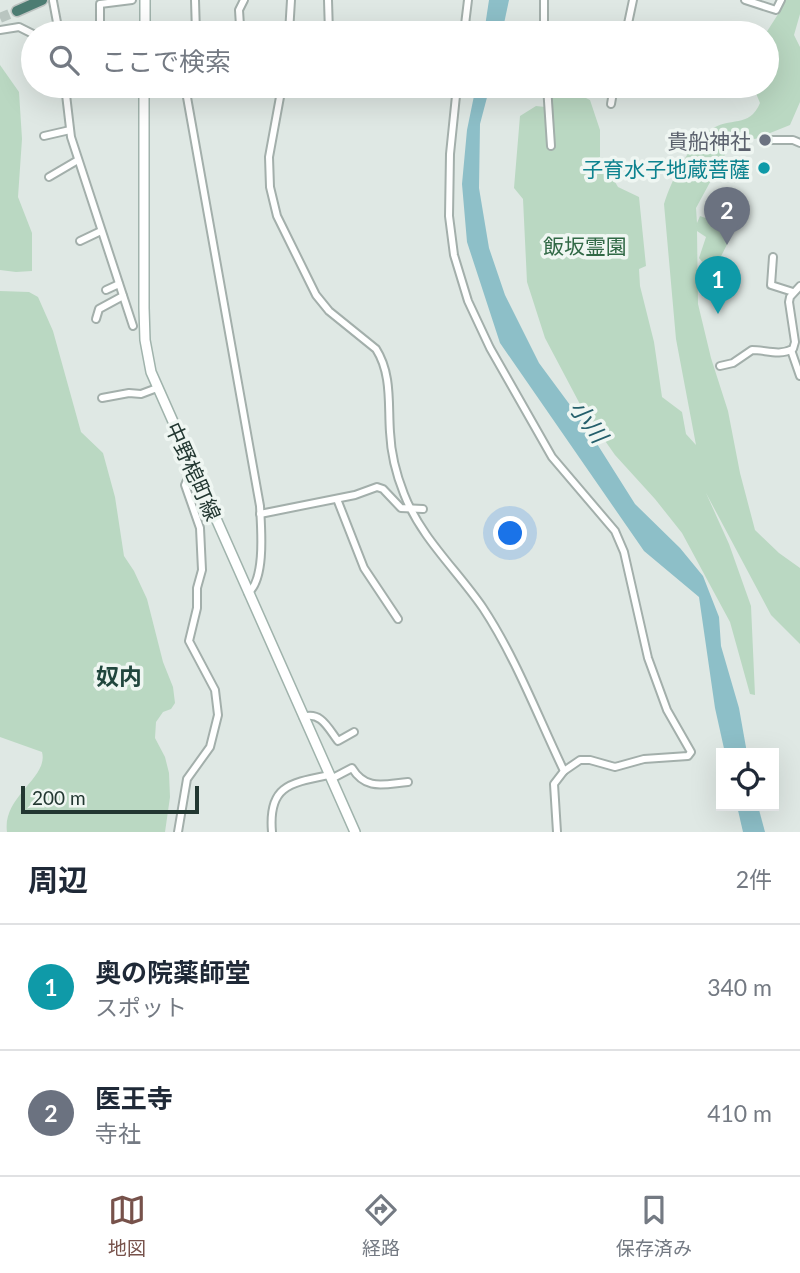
<!DOCTYPE html>
<html lang="ja">
<head>
<meta charset="utf-8">
<style>
  :root { --surface:#fff; --page:#f6f6f7; --text:#1f2937; --muted:#747a83; --line:#e0e1e3; --accent:#77524b }
  body { margin:0; font-family:Lato,"Noto Sans JP",sans-serif; background:var(--page); color:var(--text) }
  .controls { position:absolute; right:21px; bottom:21px; display:grid; overflow:hidden; border-radius:0px; box-shadow:0 7px 28px #0002 }
  .controls button { width:63px; height:63px; display:grid; place-items:center; padding:0; border:0; border-bottom:2px solid var(--line); background:var(--surface); color:var(--text); font:35px sans-serif }
  .scale { position:absolute; left:21px; bottom:18px; width:178px; box-sizing:border-box; padding-left:7px; border:4px solid #223731; border-top:0; font-size:19px; line-height:24px; white-space:nowrap; color:#223731; -webkit-text-stroke:5px #eff6f2; paint-order:stroke }
  .you { position:absolute; left:511px; top:534px; width:24px; height:24px; margin:-18px; border:5px solid #fff; border-radius:50%; background:#1a73e8; box-shadow:0 0 0 10px #1a73e833 }
  .badge { display:grid; place-items:center; width:46px; height:46px; border-radius:50%; background:var(--accent); color:#fff; font-size:23px; font-weight:700 }
  .pin { position:absolute; translate:-50% -58px; filter:drop-shadow(0 2px 4px #0008) }
  .pin::after { content:''; position:absolute; top:37px; width:24px; height:21px; background:inherit; clip-path:polygon(0 0,100% 0,50% 100%) }
  .list { margin:0; padding:0; list-style:none }
  h2 { display:flex; justify-content:space-between; align-items:center; height:91px; margin:0; padding:0 28px; font-size:30px }
  h2 small { font-size:23px; font-weight:400; color:var(--muted) }
  .list li { display:grid; grid-template-columns:46px 1fr auto; gap:21px; align-items:center; box-sizing:border-box; height:126px; padding:0 28px; border-top:2px solid var(--line) }
  .list b { display:block; font-size:26px; white-space:nowrap }
  .list p { margin:0; font-size:23px; white-space:nowrap; color:var(--muted) }
  .list em { font-size:23px; font-style:normal; color:var(--muted) }
  .icon { flex:none; width:38px; height:38px; fill:none; stroke:currentColor; stroke-width:2; stroke-linecap:round; stroke-linejoin:round }
  .map { position:relative; flex:none; width:800px; height:832px; overflow:hidden }
  .search { position:absolute; background:var(--surface); box-shadow:0 7px 28px #0002; left:21px; right:21px; top:21px; height:77px; display:flex; align-items:center; gap:18px; box-sizing:border-box; padding:0 24px; border-radius:38px; color:var(--muted); font-size:26px }
  .sheet { height:343px; background:var(--surface) }
  nav { display:flex; justify-content:space-around; align-items:center; box-sizing:border-box; height:98px; border-top:2px solid var(--line); background:var(--surface); font-size:19px; color:var(--muted) }
  nav a { display:grid; justify-items:center; gap:4px }
  nav .on { color:var(--accent) }
  .map>svg:first-child { display:block }
</style>
</head>
<body>
<div class="map">
<svg width="800" height="832" viewBox="0 0 800 832">
  <rect width="100%" height="100%" fill="#dfe8e4"/>
  <!-- green -->
  <g fill="#bad8c2">
    <path d="M784 0H800V14L794 35 800 47V102L790 125 755 139 742 136 734 138 696 208 697 223 700 216 735 229 715 268 708 269 699 258 706 237 697 231 698 304 711 358 728 411 740 473 755 530 779 553 800 568V644L771 615 706 493 729 544 751 606 755 695 750 694 730 622 682 533 655 499 615 455 582 408 545 338 527 282 523 199 514 188 520 116 536 106 545 107 544 86H573L584 97 590 100 600 130V157L618 187 639 197 646 266 639 269 640 286 654 342 662 397 682 412 686 434 696 445 676 339 664 204C672 179 688 146 710 130 730 116 749 129 760 103L753 86H767L766 33 782 8Z"/>
    <polygon points="0,65 19,92 22,139 18,197 32,233 32,271 16,272 0,270"/>
    <path d="M0 291 29 292 38 297 53 331 81 432 103 453 115 497 124 556 134 571 147 599 163 662 173 687 175 703 171 709 163 712 156 722 155 738 165 757 169 773 170 797 165 832H7C2 796 49 778 42 752L0 737Z"/>
  </g>
  <!-- water -->
  <g fill="#8dbfc8">
    <polygon points="489,0 509,0 502,33 484,33"/>
    <polygon points="476,86 490,86 480,124 479,188 489,248 505,295 539,363 587,428 635,504 680,548 703,576 719,617 721,646 739,708 747,753 725,753 715,708 699,597 644,551 500,343 467,242 462,184 467,130"/>
    <polygon points="737,806 758,806 765,832 743,832"/>
  </g>
  <g fill="none" stroke-linecap="round" stroke-linejoin="round">
    <!-- trunk-tunnel -->
    <polyline stroke="#b9c5c0" stroke-width="10" stroke-dasharray="10 5" stroke-linecap="butt" points="0,18 17,11"/>
    <defs>
      <g id="minor">
        <polyline points="195,0 196,33"/>
        <polyline points="328,0 329,33"/>
        <polyline points="544,0 544,33"/>
        <polyline points="745,0 776,10 781,0"/>
        <polyline points="53,1 59,33"/>
        <polyline points="0,30 19,27 33,34"/>
        <polyline points="100,33 100,4 132,0"/>
        <polyline points="191,33 240,26 239,10 244,0"/>
        <polyline points="289,33 291,0"/>
        <polyline points="464,33 468,0"/>
        <polyline points="626,33 633,0"/>
        <polyline points="52,86 53,86"/>
        <polyline points="65,86 71,137 133,326"/>
        <path d="M185 86 260 506C261 527 266 579 248 593"/>
        <path d="M282 86 269 157 270 187 277 216 316 295 329 311 376 349C392 374 388 404 390 432 391 454 396 474 404 494 421 538 457 570 483 608 516 658 538 717 564 771"/>
        <polyline points="457,86 450,154 449,216 454,255 468,301 490,348 552,457 615,531 624,552 648,658 667,710 691,752 688,756 644,759 615,767 590,760 580,760 564,771 554,784 557,832"/>
        <polyline points="547,86 551,146"/>
        <polyline points="611,104 614,86"/>
        <polyline points="44,136 70,130"/>
        <polyline points="769,140 793,140 800,143"/>
        <polyline points="49,177 78,160"/>
        <polyline points="80,241 101,231"/>
        <polyline points="773,257 771,285 793,292"/>
        <polyline points="106,290 119,284"/>
        <polyline points="96,319 99,309 123,296"/>
        <polyline points="791,350 800,376"/>
        <path d="M720 366 733 363 752 350C766 350 779 356 793 349L795 342 789 302 790 297 800 286"/>
        <polyline points="102,398 129,393 141,394 157,388"/>
        <polyline points="337,499 364,568 398,619"/>
        <polyline points="260,514 355,495 377,487 383,489 401,508 423,509"/>
        <path d="M303 717C321 711 328 728 338 741L354 732"/>
        <path d="M331 779 352 768C366 791 384 784 408 782"/>
        <polyline points="178,832 187,779 210,747 218,715 215,690 189,641 197,608 197,588 202,570 200,528 185,485 187,480 195,473"/>
        <path d="M272 832C268 786 289 783 329 775"/>
      </g>
      <g id="secondary">
        <polyline points="145,33 145,0"/>
        <polyline points="144,86 144,308 145,340 151,372 355,832"/>
      </g>
      <polyline id="trunk" points="17,11 42,0"/>
    </defs>
    <!-- minor casing -->
    <use href="#minor" stroke="#a3afab" stroke-width="10"/>
    <!-- secondary casing -->
    <use href="#secondary" stroke="#a0b3ac" stroke-width="12"/>
    <!-- trunk casing -->
    <use href="#trunk" stroke="#bdc3c1" stroke-width="13"/>
    <!-- minor -->
    <use href="#minor" stroke="#fff" stroke-width="6"/>
    <!-- secondary -->
    <use href="#secondary" stroke="#fff" stroke-width="9"/>
    <!-- trunk -->
    <use href="#trunk" stroke="#4c7c72" stroke-width="10"/>
  </g>
  <!-- markers -->
  <circle fill="#6b7280" stroke="#eff6f2" stroke-width="2.5" cx="765" cy="140" r="7"/>
  <circle fill="#0f9aa8" stroke="#eff6f2" stroke-width="2.5" cx="764" cy="168" r="7"/>
  <g text-anchor="middle" dominant-baseline="central" stroke-width="7" stroke-linejoin="round" paint-order="stroke">
    <!-- worship labels -->
    <g font-size="21" fill="#5b616d" stroke="#eff6f2" text-anchor="end">
      <text x="751" y="140">貴船神社</text>
    </g>
    <!-- culture labels -->
    <g font-size="21" fill="#0d838f" stroke="#eff6f2" text-anchor="end">
      <text x="750" y="168">子育水子地蔵菩薩</text>
    </g>
    <!-- park labels -->
    <g font-size="21" fill="#316946" stroke="#eff6f2">
      <text x="585" y="245">飯坂霊園</text>
    </g>
    <!-- street labels -->
    <g font-size="21" fill="#223731" stroke="#eff6f2">
      <text transform="translate(194 471) rotate(66)">中野梍町線</text>
    </g>
    <!-- water labels -->
    <g font-size="23" font-style="italic" fill="#245f6b" stroke="#eff6f2">
      <text transform="translate(589 421) rotate(54)">小川</text>
    </g>
    <!-- neighbourhood labels -->
    <g font-size="23" font-weight="bold" fill="#21463d" stroke="#eff6f2">
      <text x="119" y="676">奴内</text>
    </g>
  </g>
</svg>
<div class="controls">
<button><svg class="icon" aria-label="locate" viewBox="0 0 24 24"><circle cx="12" cy="12" r="6"/><path d="M12 2v4M12 18v4M2 12h4M18 12h4"/></svg></button>
</div>
<div class="scale">200 m</div>
<div class="you"></div>
<div class="pin badge" style="left:718px;top:314px;background:#0f9aa8">1</div>
<div class="pin badge" style="left:727px;top:245px;background:#6b7280">2</div>
<div class="search"><svg class="icon" aria-label="search" viewBox="0 0 24 24"><circle cx="10" cy="10" r="6"/><path d="M15 15l6 6"/></svg>ここで検索</div>
</div>
<section class="sheet">
<h2>周辺<small>2件</small></h2>
<ul class="list">
<li><span class="badge" style="background:#0f9aa8">1</span><div><b>奥の院薬師堂</b><p>スポット</p></div><em>340 m</em></li>
<li><span class="badge" style="background:#6b7280">2</span><div><b>医王寺</b><p>寺社</p></div><em>410 m</em></li>
</ul>
</section>
<nav>
<a class="on"><svg class="icon" aria-label="map" viewBox="0 0 24 24"><path d="M3 6l6-2 6 2 6-2v14l-6 2-6-2-6 2zM9 4v14M15 6v14"/></svg>地図</a>
<a><svg class="icon" aria-label="directions" viewBox="0 0 24 24"><path d="M12 3l9 9-9 9-9-9zM9 14v-3h6M13 9l2 2-2 2"/></svg>経路</a>
<a><svg class="icon" aria-label="saved" viewBox="0 0 24 24"><path d="M7 4h10v16l-5-4-5 4z"/></svg>保存済み</a>
</nav>
</body>
</html>
